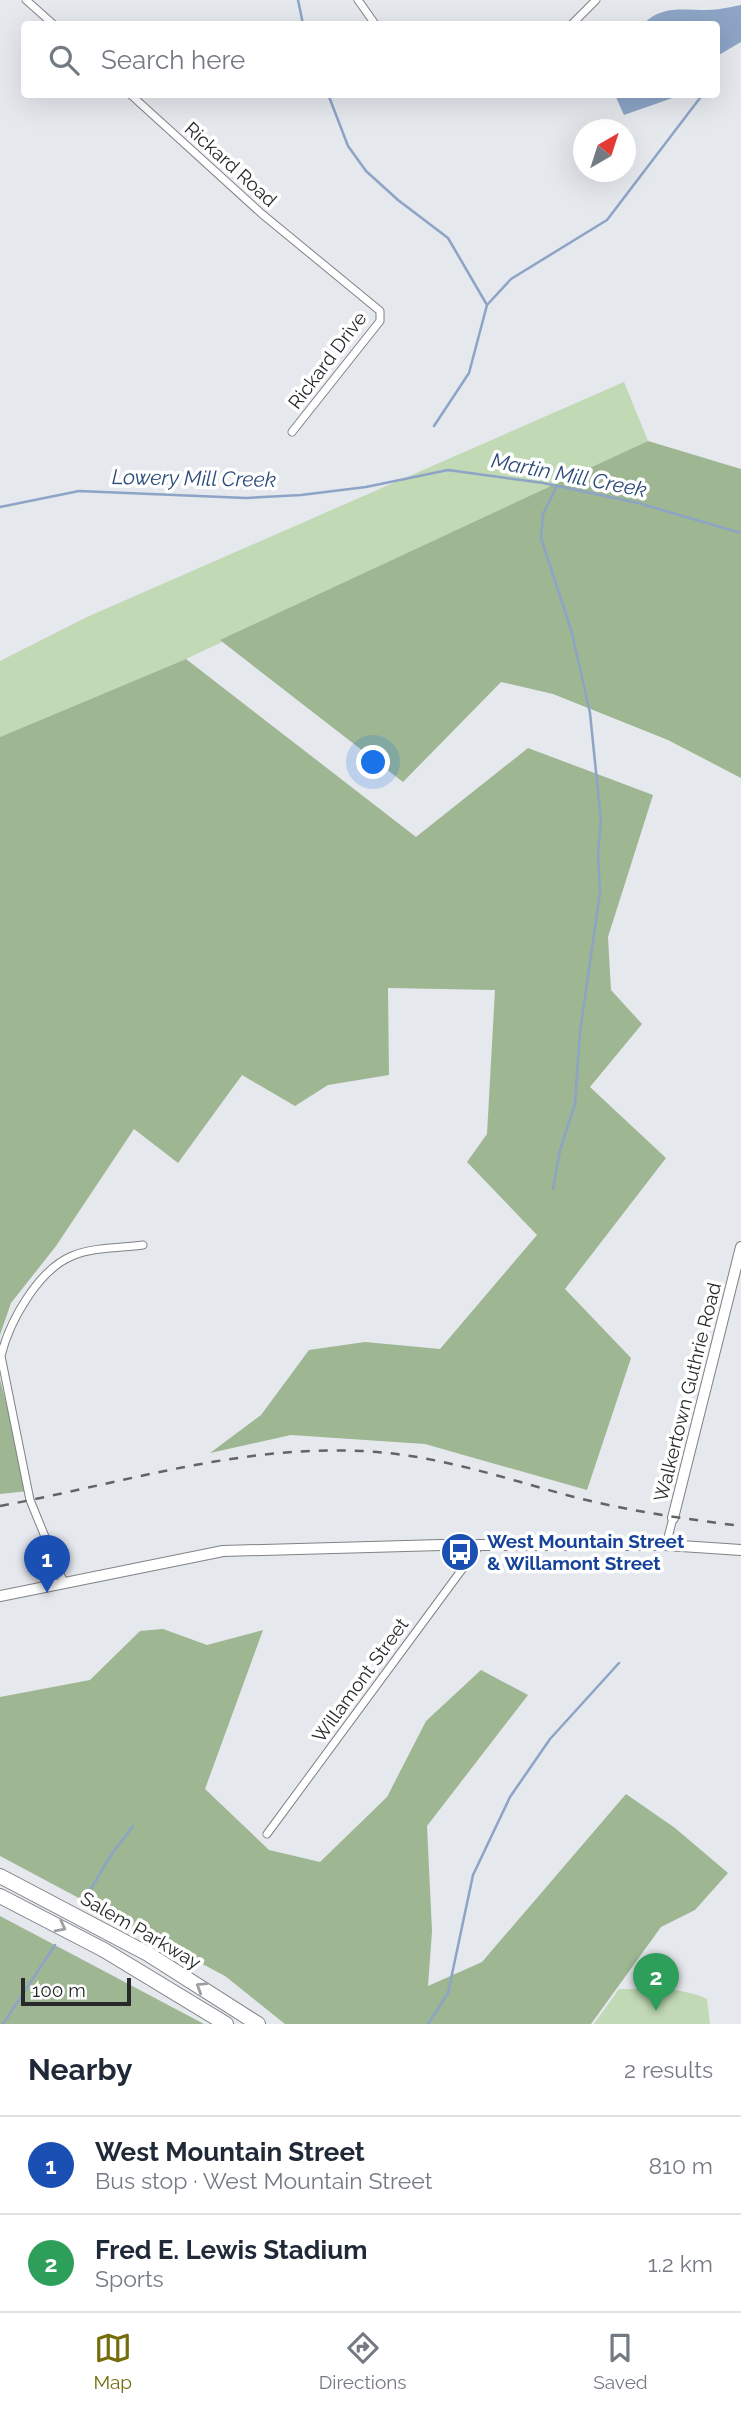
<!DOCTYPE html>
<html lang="en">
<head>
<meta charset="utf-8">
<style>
  :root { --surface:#fff; --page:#f6f6f7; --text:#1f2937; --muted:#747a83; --line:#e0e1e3; --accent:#756d0b }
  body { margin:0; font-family:Raleway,sans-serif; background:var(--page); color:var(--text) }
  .compass { position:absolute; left:573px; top:119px; width:63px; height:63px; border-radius:50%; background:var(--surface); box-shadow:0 7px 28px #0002; rotate:39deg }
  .scale { position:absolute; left:21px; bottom:18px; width:110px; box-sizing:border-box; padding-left:7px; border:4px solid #28292b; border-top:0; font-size:19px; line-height:24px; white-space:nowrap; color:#28292b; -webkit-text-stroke:5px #fff; paint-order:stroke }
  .you { position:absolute; left:374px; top:763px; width:24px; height:24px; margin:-18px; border:5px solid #fff; border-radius:50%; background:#1a73e8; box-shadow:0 0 0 10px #1a73e833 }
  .badge { display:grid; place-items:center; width:46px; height:46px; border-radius:50%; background:var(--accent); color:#fff; font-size:23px; font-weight:700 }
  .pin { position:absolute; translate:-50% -58px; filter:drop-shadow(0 2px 4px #0008) }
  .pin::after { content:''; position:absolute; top:37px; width:24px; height:21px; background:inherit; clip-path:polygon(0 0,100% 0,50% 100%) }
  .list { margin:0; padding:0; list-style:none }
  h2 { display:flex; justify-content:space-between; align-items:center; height:91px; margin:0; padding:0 28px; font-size:30px }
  h2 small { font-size:23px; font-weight:400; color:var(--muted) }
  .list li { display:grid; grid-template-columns:46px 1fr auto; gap:21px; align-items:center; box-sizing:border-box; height:98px; padding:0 28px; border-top:2px solid var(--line) }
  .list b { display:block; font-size:26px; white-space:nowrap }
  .list p { margin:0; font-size:23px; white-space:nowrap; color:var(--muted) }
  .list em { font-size:23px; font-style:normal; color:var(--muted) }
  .icon { flex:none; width:38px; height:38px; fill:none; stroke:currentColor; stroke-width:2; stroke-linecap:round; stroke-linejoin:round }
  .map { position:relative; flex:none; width:741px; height:2024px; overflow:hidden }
  .search { position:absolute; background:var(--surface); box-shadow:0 7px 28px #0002; left:21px; right:21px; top:21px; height:77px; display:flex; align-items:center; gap:18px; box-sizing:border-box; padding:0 24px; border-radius:7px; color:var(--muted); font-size:26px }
  .sheet { height:287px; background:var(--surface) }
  nav { display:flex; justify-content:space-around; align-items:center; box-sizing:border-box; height:98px; border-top:2px solid var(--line); background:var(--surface); font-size:19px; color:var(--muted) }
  nav a { display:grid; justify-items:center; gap:4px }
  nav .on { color:var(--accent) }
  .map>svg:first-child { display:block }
</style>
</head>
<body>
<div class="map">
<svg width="741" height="2024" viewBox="0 0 741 2024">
  <rect width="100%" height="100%" fill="#e5e8ed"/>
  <!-- green -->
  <g fill="#c1d9b5">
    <polygon points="624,382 648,441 186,659 0,737 0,661 87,617"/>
    <path d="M619 1989C649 1989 680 1986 707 1999L710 2024H594Z"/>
  </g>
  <!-- forest -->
  <g fill="#9eb692">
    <polygon points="648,441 741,469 741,778 668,740 553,694 501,682 403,782 220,640"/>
    <polygon points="186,659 416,837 528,748 653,795 608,937 611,990 642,1024 590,1087 666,1158 565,1289 631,1358 587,1490 425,1444 291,1435 210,1453 261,1415 309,1350 365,1342 440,1349 537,1235 467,1162 487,1134 495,990 388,988 389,1075 328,1085 295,1106 242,1075 178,1163 134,1129 56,1246 11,1303 0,1335 0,737"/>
    <polygon points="0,1379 28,1491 0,1494"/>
    <polygon points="163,1629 207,1645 263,1630 205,1789 269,1850 320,1862 387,1797 426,1721 481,1670 528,1695 427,1826 432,1931 428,1986 482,1962 626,1794 675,1828 728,1873 695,1910 661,1927 591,2024 285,2024 225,1976 0,1856 0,1697 90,1680 140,1631"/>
    <polygon points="0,1916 204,2024 0,2024"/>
  </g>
  <!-- water -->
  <g fill="#8da4c6">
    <path d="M741 5V42L717 56 716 24H643C662 5 682 10 707 10 718 10 730 7 741 5Z"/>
    <polygon points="615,95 615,94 681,95 624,115"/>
  </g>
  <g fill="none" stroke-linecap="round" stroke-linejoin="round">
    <!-- stream -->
    <g stroke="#8da4c6" stroke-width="2.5">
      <polyline points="298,0 303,24"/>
      <polyline points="328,94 348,146 366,171 398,200 448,238 487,305"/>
      <polyline points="434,426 469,373 487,305 511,279 607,220 703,94"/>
      <polyline points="0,507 79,491 246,498 301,495 366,487 448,470 543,483 638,503 741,533"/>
      <polyline points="553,1189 560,1150 575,1104 580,1032 600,893 598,853 601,821 590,713 572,633 541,538 543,514 557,486"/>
      <polyline points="85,1899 111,1855 133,1826"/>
      <polyline points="3,2024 55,1945"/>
      <polyline points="428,2024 448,1993 473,1875 510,1797 550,1739 619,1663"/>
    </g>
    <defs>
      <g id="street">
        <polyline points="26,0 53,24"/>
        <polyline points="358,0 375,24"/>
        <polyline points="572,24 596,0"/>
        <polyline points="130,94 262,214 380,311 380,321 292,432"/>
        <polyline points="666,1545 673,1518"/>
        <path d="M64 1583 30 1500 1 1356C9 1322 38 1270 72 1256 93 1247 120 1248 143 1245"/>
        <polyline points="267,1834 480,1545"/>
      </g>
      <g id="secondary">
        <polyline points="673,1518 741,1247"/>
        <polyline points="0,1596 223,1551 441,1545 666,1545 741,1550"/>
      </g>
      <g id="highway">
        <polyline points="0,1876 148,1954 258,2024"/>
        <polyline points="0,1896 104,1950 226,2024"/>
      </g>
    </defs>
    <!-- street casing -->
    <use href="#street" stroke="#7f8287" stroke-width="9"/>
    <!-- secondary casing -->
    <use href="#secondary" stroke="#7f8287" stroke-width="12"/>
    <!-- highway casing -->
    <use href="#highway" stroke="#7f8287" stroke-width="16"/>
    <!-- street -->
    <use href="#street" stroke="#fff" stroke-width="7"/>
    <!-- secondary -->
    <use href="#secondary" stroke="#fff" stroke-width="10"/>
    <!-- highway -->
    <use href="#highway" stroke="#fff" stroke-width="14"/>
    <!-- rail -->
    <path stroke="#616366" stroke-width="2.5" stroke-dasharray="9 9" stroke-linecap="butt" d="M0 1506C119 1484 239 1445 361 1451 435 1454 503 1478 574 1497 629 1511 685 1519 741 1526"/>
  </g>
  <!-- one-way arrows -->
  <defs><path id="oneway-chevron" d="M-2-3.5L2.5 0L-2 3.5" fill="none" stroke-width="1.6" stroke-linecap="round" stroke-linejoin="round" transform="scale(1.75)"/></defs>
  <g stroke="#9e9fa0">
    <use href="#oneway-chevron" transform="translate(61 1927) rotate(28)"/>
    <use href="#oneway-chevron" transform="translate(201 1987) rotate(-148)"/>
  </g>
  <!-- icons -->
  <defs>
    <symbol id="bus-disc" viewBox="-11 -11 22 22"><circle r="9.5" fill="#1a4fb4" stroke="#fff"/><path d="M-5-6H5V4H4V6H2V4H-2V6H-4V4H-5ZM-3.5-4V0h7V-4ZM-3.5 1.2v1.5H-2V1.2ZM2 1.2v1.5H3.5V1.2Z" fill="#fff"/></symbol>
  </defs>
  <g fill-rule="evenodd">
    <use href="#bus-disc" x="438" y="1530" width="44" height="44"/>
  </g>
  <g text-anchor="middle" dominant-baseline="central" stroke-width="7" stroke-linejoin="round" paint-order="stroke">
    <!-- street labels -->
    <g font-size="19" fill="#28292b" stroke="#fff">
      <text transform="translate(231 164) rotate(42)">Rickard Road</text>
      <text transform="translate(327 360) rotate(-53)">Rickard Drive</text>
      <text transform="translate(687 1392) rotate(-76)">Walkertown Guthrie Road</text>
      <text transform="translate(360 1680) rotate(-54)">Willamont Street</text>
      <text transform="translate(141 1930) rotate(30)">Salem Parkway</text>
    </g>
    <!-- transit labels -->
    <g font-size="19" font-weight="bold" fill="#164399" stroke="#fff" text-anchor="start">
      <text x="487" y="1541">West Mountain Street<tspan x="487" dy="22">&amp; Willamont Street</tspan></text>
    </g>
    <!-- water labels -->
    <g font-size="21" font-style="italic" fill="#2b4b79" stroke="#fff">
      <text transform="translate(569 475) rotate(11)">Martin Mill Creek</text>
      <text transform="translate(194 478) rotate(1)">Lowery Mill Creek</text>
    </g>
  </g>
</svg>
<svg class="compass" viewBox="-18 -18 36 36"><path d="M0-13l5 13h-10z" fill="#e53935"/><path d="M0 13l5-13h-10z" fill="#747a83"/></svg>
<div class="scale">100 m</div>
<div class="you"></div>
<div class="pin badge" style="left:47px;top:1593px;background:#1a4fb4">1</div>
<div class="pin badge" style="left:656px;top:2011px;background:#2e9e5b">2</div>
<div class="search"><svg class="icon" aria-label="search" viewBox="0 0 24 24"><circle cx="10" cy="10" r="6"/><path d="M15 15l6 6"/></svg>Search here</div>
</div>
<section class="sheet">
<h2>Nearby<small>2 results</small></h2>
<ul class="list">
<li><span class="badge" style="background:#1a4fb4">1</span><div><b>West Mountain Street</b><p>Bus stop · West Mountain Street</p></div><em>810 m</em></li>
<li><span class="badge" style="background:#2e9e5b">2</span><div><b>Fred E. Lewis Stadium</b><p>Sports</p></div><em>1.2 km</em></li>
</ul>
</section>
<nav>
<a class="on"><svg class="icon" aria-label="map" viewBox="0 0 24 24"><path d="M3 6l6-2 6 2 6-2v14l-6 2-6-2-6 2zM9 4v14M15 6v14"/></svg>Map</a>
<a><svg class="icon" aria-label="directions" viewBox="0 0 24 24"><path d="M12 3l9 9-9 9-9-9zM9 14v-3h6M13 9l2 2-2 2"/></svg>Directions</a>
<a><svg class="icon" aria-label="saved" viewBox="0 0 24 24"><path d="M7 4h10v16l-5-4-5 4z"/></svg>Saved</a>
</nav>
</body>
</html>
